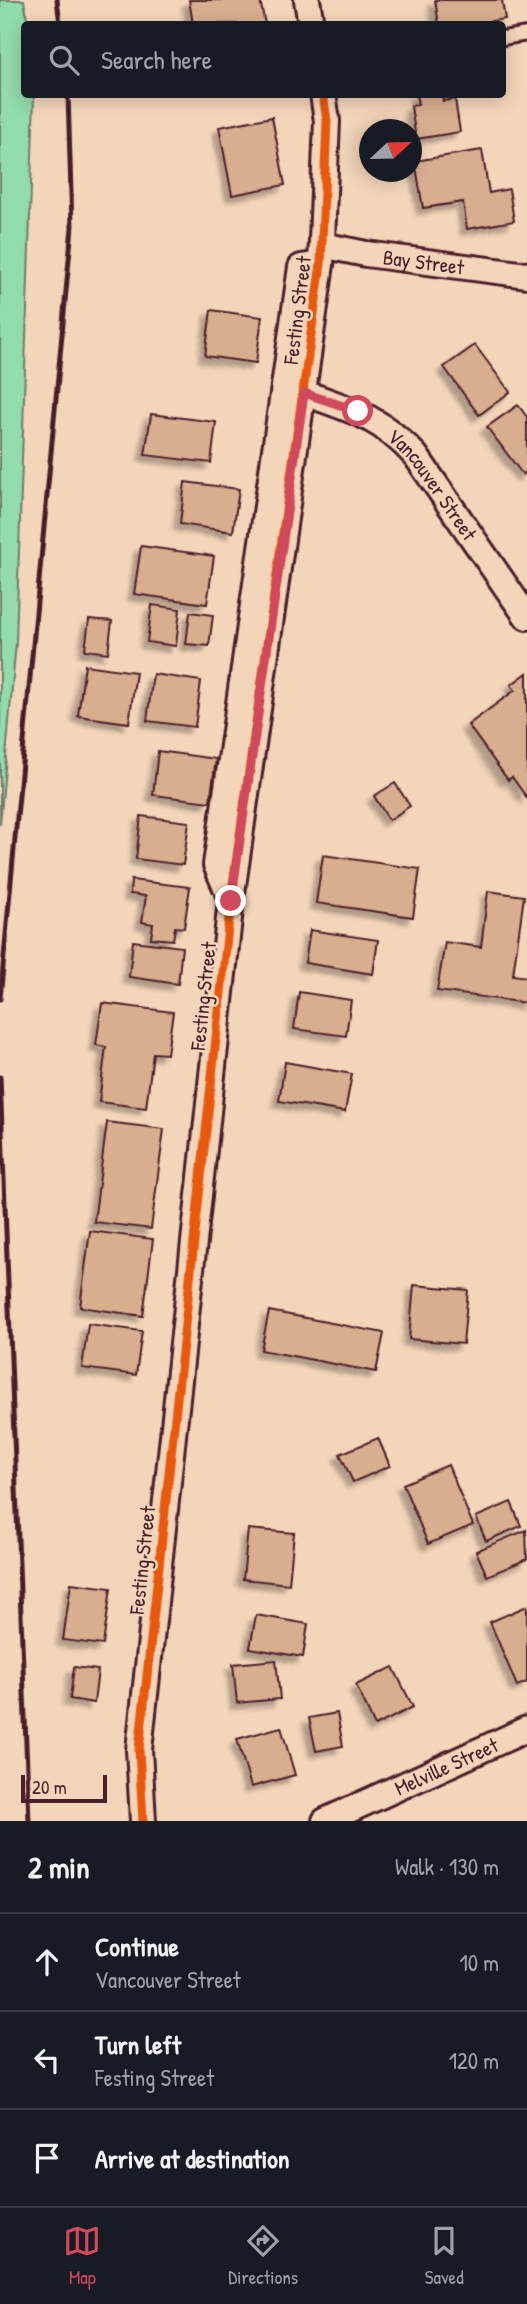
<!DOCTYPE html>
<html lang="en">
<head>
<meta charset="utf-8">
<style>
  :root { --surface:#171b24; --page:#20242c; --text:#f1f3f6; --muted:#9ea1a6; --line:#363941; --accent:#d1495b }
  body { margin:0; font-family:"Patrick Hand",sans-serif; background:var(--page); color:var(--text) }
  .compass { position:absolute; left:359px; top:119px; width:63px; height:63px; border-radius:50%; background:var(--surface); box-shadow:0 4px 18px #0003; rotate:68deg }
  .scale { position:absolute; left:21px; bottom:18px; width:86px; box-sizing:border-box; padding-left:7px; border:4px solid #4a1f2b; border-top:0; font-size:19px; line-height:24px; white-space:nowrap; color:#4a1f2b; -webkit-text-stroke:5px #f3d5b9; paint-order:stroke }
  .stop { position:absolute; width:21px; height:21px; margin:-16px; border:5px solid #d1495b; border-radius:50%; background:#fff }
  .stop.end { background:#d1495b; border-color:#fff; box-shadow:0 2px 7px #0008 }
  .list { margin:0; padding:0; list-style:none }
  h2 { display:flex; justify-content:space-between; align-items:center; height:91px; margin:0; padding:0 28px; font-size:30px }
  h2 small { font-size:23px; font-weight:400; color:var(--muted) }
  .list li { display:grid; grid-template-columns:46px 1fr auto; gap:21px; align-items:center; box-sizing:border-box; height:98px; padding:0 28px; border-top:2px solid var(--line) }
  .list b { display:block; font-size:26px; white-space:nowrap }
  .list p { margin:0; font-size:23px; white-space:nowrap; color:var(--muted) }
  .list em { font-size:23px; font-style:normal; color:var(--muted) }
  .icon { flex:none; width:38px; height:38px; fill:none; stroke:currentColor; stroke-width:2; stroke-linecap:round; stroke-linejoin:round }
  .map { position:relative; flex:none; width:527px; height:1821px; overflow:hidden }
  .search { position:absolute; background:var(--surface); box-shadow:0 4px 18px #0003; left:21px; right:21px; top:21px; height:77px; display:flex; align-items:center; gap:18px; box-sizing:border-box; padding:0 24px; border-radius:7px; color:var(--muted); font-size:26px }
  .sheet { height:385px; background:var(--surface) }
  nav { display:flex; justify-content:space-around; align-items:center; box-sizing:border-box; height:98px; border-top:2px solid var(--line); background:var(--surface); font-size:19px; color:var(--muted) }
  nav a { display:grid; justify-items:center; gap:4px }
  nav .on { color:var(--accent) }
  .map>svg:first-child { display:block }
</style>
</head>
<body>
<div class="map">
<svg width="527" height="1821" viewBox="0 0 527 1821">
  <defs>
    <filter id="shadow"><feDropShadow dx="-6" dy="6" stdDeviation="2" flood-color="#0004"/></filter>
  </defs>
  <rect width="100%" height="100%" fill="#f3d5b9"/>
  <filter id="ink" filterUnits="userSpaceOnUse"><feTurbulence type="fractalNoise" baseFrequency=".0143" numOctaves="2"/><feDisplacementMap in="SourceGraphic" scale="14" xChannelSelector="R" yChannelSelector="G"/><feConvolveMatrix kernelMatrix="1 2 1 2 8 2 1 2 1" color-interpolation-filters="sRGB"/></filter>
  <g filter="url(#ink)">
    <!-- park -->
    <polygon fill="#92dbaa" stroke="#6e7d6a" stroke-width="2" points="0,0 24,0 28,24 24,24 24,94 34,95 16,642 0,825"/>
    <!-- building -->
    <g fill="#d8ae8e" stroke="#4a1f2b" stroke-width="2" filter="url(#shadow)">
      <polygon points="189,0 260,0 265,24 193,24"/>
      <polygon points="435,0 502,0 505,19 472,24 439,24"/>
      <polygon points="416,94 442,94 443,101 455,99 460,132 416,139 411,106 418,105"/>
      <polygon points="272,117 285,185 232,195 219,127"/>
      <polygon points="482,150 489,193 509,189 514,221 467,229 463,202 423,208 415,161"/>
      <polygon points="211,310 262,317 256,363 205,356"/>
      <polygon points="475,345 510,392 479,415 444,367"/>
      <polygon points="518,405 527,417 527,471 523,475 487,427"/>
      <polygon points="151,414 216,422 211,463 145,455"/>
      <polygon points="185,482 239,489 233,532 180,524"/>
      <polygon points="141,546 214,556 207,604 134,594"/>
      <polygon points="152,605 180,609 176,646 147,642"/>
      <polygon points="190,612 213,615 209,646 186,644"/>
      <polygon points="89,619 112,621 108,653 85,650"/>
      <polygon points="85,665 136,672 129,723 78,716"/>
      <polygon points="527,673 527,798 512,777 508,780 468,725 515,690 511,685"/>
      <polygon points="153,674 201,681 195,727 147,721"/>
      <polygon points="158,751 216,759 210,802 153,795"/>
      <polygon points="395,783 410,806 389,820 374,796"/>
      <polygon points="141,816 189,822 183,865 136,859"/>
      <polygon points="323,855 420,869 413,917 316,903"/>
      <polygon points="131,880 190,887 184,928 175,927 173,940 151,938 153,924 142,922 146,896 130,894"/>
      <polygon points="488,891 524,896 513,975 527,977 527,1003 437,991 445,942 481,947"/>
      <polygon points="310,930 378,940 373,974 305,963"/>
      <polygon points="133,941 182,947 178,984 129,977"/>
      <polygon points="299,992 351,1000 346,1036 294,1029"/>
      <polygon points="102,1003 173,1012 167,1054 153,1053 146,1108 99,1102 106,1047 96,1045"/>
      <polygon points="285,1062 352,1074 345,1112 279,1101"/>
      <polygon points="107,1122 164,1129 151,1229 94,1222"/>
      <polygon points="90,1231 153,1239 143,1316 80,1307"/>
      <polygon points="414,1285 468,1290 463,1344 409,1339"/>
      <polygon points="269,1311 384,1333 376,1372 261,1350"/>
      <polygon points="88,1324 142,1331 136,1375 82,1368"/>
      <polygon points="378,1438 390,1466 353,1482 340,1454"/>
      <polygon points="448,1465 473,1525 428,1544 403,1484"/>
      <polygon points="511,1502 521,1526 486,1541 476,1517"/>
      <polygon points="248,1529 294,1533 289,1584 243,1579"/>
      <polygon points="526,1530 527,1559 487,1576 476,1551"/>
      <polygon points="71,1583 111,1588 103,1645 63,1640"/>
      <polygon points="527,1606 527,1682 517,1686 490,1622"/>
      <polygon points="256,1615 308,1624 303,1657 250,1648"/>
      <polygon points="276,1660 280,1699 237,1703 233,1664"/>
      <polygon points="74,1667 98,1670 94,1703 70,1699"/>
      <polygon points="393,1667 413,1707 375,1726 356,1685"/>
      <polygon points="337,1713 343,1746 316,1751 309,1718"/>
      <polygon points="281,1727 295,1775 251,1787 237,1739"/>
    </g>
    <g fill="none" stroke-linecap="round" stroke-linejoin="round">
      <defs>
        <polyline id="lane" points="503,38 527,34"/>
        <g id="street">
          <polyline points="307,0 311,24"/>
          <path id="s1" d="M322 245 366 254 527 275"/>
          <path id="s2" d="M304 393C353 410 380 417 416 456L527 617"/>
          <polyline points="231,899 216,865 301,267 321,264"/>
          <polyline points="143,1821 139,1750 231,900 321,264 327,121 323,94"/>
          <path id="s3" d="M325 1821 527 1729"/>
        </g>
      </defs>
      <!-- lane casing -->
      <use href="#lane" stroke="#4a1f2b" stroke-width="18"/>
      <!-- street casing -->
      <use href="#street" stroke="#4a1f2b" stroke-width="30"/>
      <!-- lane -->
      <use href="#lane" stroke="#f3d5b9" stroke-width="12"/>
      <!-- street -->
      <use href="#street" stroke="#f3d5b9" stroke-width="24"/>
      <!-- rail -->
      <g stroke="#4a1f2b" stroke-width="5">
        <polyline points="57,0 60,24"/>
        <polyline points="0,999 72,227 68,94"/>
        <polyline points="0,1077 29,1821"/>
      </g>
      <defs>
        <polyline id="cycleway" points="143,1821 139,1750 231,900 321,264 327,121 323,94"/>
      </defs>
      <!-- cycleway casing -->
      <use href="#cycleway" stroke="#f3d5b9" stroke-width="13"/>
      <!-- cycleway -->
      <use href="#cycleway" stroke="#e8590c" stroke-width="9"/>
    </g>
  </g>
  <g fill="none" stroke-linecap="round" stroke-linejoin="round" filter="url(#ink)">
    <!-- route -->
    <polyline stroke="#d1495b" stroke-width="9" points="231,901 304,393 358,411"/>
  </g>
  <g text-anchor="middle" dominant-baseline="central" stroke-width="5" stroke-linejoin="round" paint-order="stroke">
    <!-- street labels -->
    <g font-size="21" fill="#4a1f2b" stroke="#f3d5b9">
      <text stroke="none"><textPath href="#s1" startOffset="103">Bay Street</textPath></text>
      <text transform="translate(297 310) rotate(-83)">Festing Street</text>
      <text stroke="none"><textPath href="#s2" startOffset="163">Vancouver Street</textPath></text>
      <text transform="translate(203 996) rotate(-84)">Festing Street</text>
      <text transform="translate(142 1560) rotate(-84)">Festing Street</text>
      <text stroke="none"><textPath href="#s3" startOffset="133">Melville Street</textPath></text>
    </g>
  </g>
</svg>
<svg class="compass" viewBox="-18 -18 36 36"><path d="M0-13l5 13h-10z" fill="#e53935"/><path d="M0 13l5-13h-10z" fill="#9ea1a6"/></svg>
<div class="scale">20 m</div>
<div class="stop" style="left:358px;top:411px"></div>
<div class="stop end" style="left:231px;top:901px"></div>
<div class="search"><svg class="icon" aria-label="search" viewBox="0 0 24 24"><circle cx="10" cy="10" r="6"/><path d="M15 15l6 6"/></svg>Search here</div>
</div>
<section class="sheet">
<h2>2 min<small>Walk · 130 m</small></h2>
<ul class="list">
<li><svg class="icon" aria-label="ahead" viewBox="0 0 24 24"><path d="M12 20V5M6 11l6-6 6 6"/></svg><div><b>Continue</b><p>Vancouver Street</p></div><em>10 m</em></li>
<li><svg class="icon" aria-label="left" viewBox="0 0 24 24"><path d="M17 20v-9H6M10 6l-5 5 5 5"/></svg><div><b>Turn left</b><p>Festing Street</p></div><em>120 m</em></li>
<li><svg class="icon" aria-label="arrive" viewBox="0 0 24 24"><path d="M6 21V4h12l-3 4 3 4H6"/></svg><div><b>Arrive at destination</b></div></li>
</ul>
</section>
<nav>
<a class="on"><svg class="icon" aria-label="map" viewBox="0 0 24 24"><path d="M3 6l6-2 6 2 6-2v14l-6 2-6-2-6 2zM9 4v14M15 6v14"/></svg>Map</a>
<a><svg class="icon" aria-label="directions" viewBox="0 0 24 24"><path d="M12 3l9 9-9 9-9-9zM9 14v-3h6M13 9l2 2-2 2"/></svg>Directions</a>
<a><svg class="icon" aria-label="saved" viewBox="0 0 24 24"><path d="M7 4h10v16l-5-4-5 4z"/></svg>Saved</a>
</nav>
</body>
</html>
